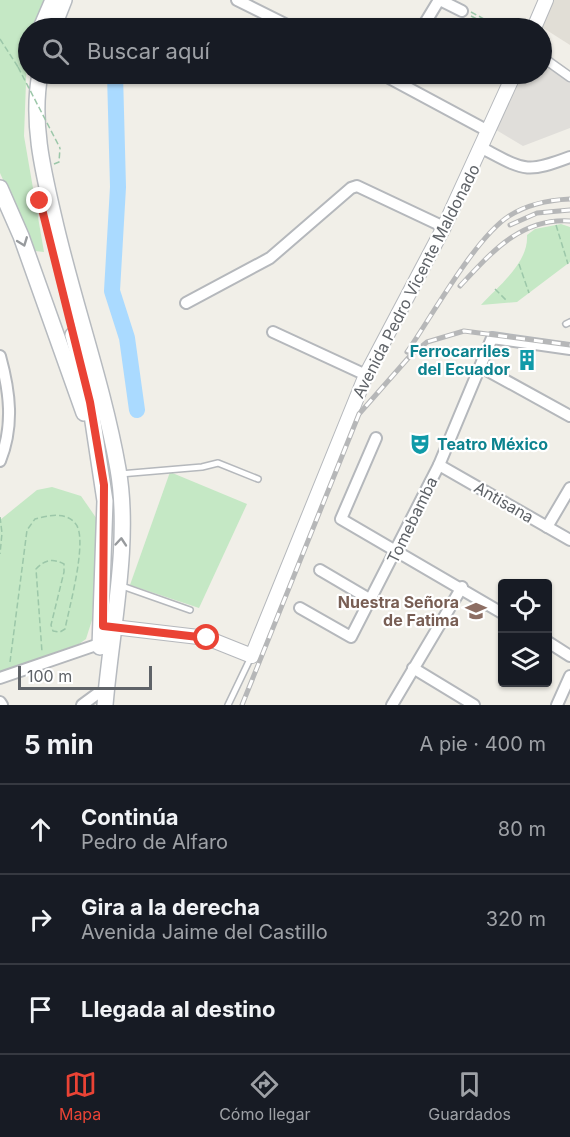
<!DOCTYPE html>
<html lang="es">
<head>
<meta charset="utf-8">
<style>
  :root { --surface:#171b24; --page:#20242c; --text:#f1f3f6; --muted:#9ea1a6; --line:#363941; --accent:#ea4335 }
  body { margin:0; font-family:Inter,sans-serif; background:var(--page); color:var(--text) }
  .controls { position:absolute; right:18px; bottom:18px; display:grid; overflow:hidden; border-radius:6px; box-shadow:0 2px 4px #0004 }
  .controls button { width:54px; height:54px; display:grid; place-items:center; padding:0; border:0; border-bottom:2px solid var(--line); background:var(--surface); color:var(--text); font:30px sans-serif }
  .scale { position:absolute; left:18px; bottom:15px; width:134px; box-sizing:border-box; padding-left:6px; border:3px solid #5f6368; border-top:0; font-size:16px; line-height:21px; white-space:nowrap; color:#5f6368; -webkit-text-stroke:4px #fff; paint-order:stroke }
  .stop { position:absolute; width:18px; height:18px; margin:-14px; border:4px solid #ea4335; border-radius:50%; background:#fff }
  .stop.end { background:#ea4335; border-color:#fff; box-shadow:0 2px 6px #0008 }
  .list { margin:0; padding:0; list-style:none }
  h2 { display:flex; justify-content:space-between; align-items:center; height:78px; margin:0; padding:0 24px; font-size:26px }
  h2 small { font-size:20px; font-weight:400; color:var(--muted) }
  .list li { display:grid; grid-template-columns:39px 1fr auto; gap:18px; align-items:center; box-sizing:border-box; height:90px; padding:0 24px; border-top:2px solid var(--line) }
  .list b { display:block; font-size:22px; white-space:nowrap }
  .list p { margin:0; font-size:20px; white-space:nowrap; color:var(--muted) }
  .list em { font-size:20px; font-style:normal; color:var(--muted) }
  .icon { flex:none; width:33px; height:33px; fill:none; stroke:currentColor; stroke-width:2; stroke-linecap:round; stroke-linejoin:round }
  .map { position:relative; flex:none; width:570px; height:705px; overflow:hidden }
  .search { position:absolute; background:var(--surface); box-shadow:0 2px 4px #0004; left:18px; right:18px; top:18px; height:66px; display:flex; align-items:center; gap:15px; box-sizing:border-box; padding:0 21px; border-radius:33px; color:var(--muted); font-size:22px }
  .sheet { height:348px; background:var(--surface) }
  nav { display:flex; justify-content:space-around; align-items:center; box-sizing:border-box; height:84px; border-top:2px solid var(--line); background:var(--surface); font-size:16px; color:var(--muted) }
  nav a { display:grid; justify-items:center; gap:3px }
  nav .on { color:var(--accent) }
  .map>svg:first-child { display:block }
</style>
</head>
<body>
<div class="map">
<svg width="570" height="705" viewBox="0 0 570 705">
  <rect width="100%" height="100%" fill="#f1efe8"/>
  <!-- industrial -->
  <polygon fill="#e0deda" points="542,61 570,79 570,128 523,146 493,128 518,74 542,74"/>
  <!-- education -->
  <polygon fill="#e1ded6" points="551,0 570,0 570,45 537,24"/>
  <!-- green -->
  <g fill="#c5e8c5">
    <polygon points="0,0 50,0 38,28 28,28 24,136 44,252 35,251 0,173"/>
    <path d="M561 224 570 227V262L517 302 481 305C498 286 529 263 527 235L535 229Z"/>
    <polygon points="170,472 247,504 199,608 130,585"/>
    <polygon points="52,487 81,496 99,522 92,620 86,639 79,644 0,672 0,520 37,490"/>
  </g>
  <g fill="none" stroke-linecap="round" stroke-linejoin="round">
    <!-- river -->
    <polyline stroke="#aadaff" stroke-width="16" points="115,74 118,187 112,291 127,338 137,410"/>
    <defs>
      <g id="service">
        <polyline points="566,324 570,322"/>
        <polyline points="120,474 202,467 218,463 258,479"/>
        <polyline points="122,586 190,610"/>
        <polyline points="228,705 251,657"/>
      </g>
      <polyline id="pedestrian" points="542,57 570,77"/>
      <g id="minor">
        <polyline points="237,0 293,28"/>
        <polyline points="440,0 462,11"/>
        <polyline points="422,28 439,0"/>
        <polyline points="382,74 488,131"/>
        <path d="M482 148C524 170 525 174 570 157"/>
        <polyline points="186,303 270,258 351,188 357,186 444,227"/>
        <polyline points="273,332 366,375"/>
        <path d="M0 356C10 392 14 426 0 461"/>
        <polyline points="481,367 570,416"/>
        <polyline points="376,438 341,519 502,613"/>
        <polyline points="439,465 570,540"/>
        <polyline points="547,527 570,488"/>
        <polyline points="320,570 371,600"/>
        <polyline points="300,608 351,637 439,465 492,338 570,349"/>
        <polyline points="548,642 570,656"/>
        <polyline points="413,668 474,705"/>
        <polyline points="0,678 105,642"/>
        <polyline points="0,702 2,705"/>
        <polyline points="82,705 97,694 106,694"/>
        <polyline points="392,705 462,587"/>
        <polyline points="557,705 570,676"/>
      </g>
      <g id="tertiary">
        <polyline points="534,28 546,0"/>
        <polyline points="105,626 207,638 252,656 366,375 444,227 514,74"/>
      </g>
      <g id="secondary">
        <polyline points="41,28 53,0"/>
        <polyline points="53,28 64,0"/>
        <path d="M40 74C31 122 43 171 54 218 73 302 103 384 118 469 131 542 111 631 105 705"/>
        <polyline points="0,188 21,236 84,413"/>
        <polyline points="73,335 90,402 105,501 100,647"/>
      </g>
    </defs>
    <!-- service casing -->
    <use href="#service" stroke="#b5b8bc" stroke-width="8"/>
    <!-- pedestrian casing -->
    <use href="#pedestrian" stroke="#b5b8bc" stroke-width="11"/>
    <!-- minor casing -->
    <use href="#minor" stroke="#b5b8bc" stroke-width="14"/>
    <!-- tertiary casing -->
    <use href="#tertiary" stroke="#b5b8bc" stroke-width="16"/>
    <!-- secondary casing -->
    <use href="#secondary" stroke="#b6babf" stroke-width="18"/>
    <!-- path -->
    <g stroke="#9cc7a9" stroke-width="1.5" stroke-dasharray="6 3" stroke-linecap="butt">
      <polyline points="471,12 501,28"/>
      <polyline points="471,16 494,28"/>
      <polyline points="468,19 487,28"/>
      <polyline points="0,39 18,67"/>
      <polyline points="54,164 59,162 60,148"/>
      <polyline points="556,225 568,264"/>
      <polyline points="519,264 529,293"/>
      <polyline points="495,289 507,301"/>
      <polyline points="0,517 2,533 0,554"/>
      <path d="M10 662 27 530 35 519C47 516 65 511 75 523 89 537 69 608 65 629L60 632 53 631 51 625 64 572V564C53 558 44 560 36 569L42 652"/>
    </g>
    <!-- service -->
    <use href="#service" stroke="#fff" stroke-width="5"/>
    <!-- pedestrian -->
    <use href="#pedestrian" stroke="#fff" stroke-width="8"/>
    <!-- minor -->
    <use href="#minor" stroke="#fff" stroke-width="10"/>
    <!-- tertiary -->
    <use href="#tertiary" stroke="#fff" stroke-width="14"/>
    <!-- secondary -->
    <use href="#secondary" stroke="#fff" stroke-width="15"/>
    <defs>
      <g id="rail">
        <polyline points="510,225 537,213 570,210"/>
        <path d="M460 286C491 253 520 218 570 221"/>
        <path d="M407 352C432 316 475 238 509 216 528 204 548 200 570 199"/>
        <polyline points="242,705 359,414 410,356 427,342 464,331 570,345"/>
      </g>
    </defs>
    <!-- rail casing -->
    <use href="#rail" stroke="#b6b7b8" stroke-width="5"/>
    <!-- rail -->
    <use href="#rail" stroke="#fff" stroke-width="3" stroke-dasharray="9" stroke-linecap="butt"/>
    <!-- path-bridge -->
    <polyline stroke="#9cc7a9" stroke-width="1.5" stroke-dasharray="6 3" stroke-linecap="butt" points="18,67 60,148"/>
  </g>
  <!-- one-way arrows -->
  <defs><path id="oneway-chevron" d="M-2-3.5L2.5 0L-2 3.5" fill="none" stroke-width="1.6" stroke-linecap="round" stroke-linejoin="round" transform="scale(1.5)"/></defs>
  <g stroke="#979a9d">
    <use href="#oneway-chevron" transform="translate(23 242) rotate(69)"/>
    <use href="#oneway-chevron" transform="translate(121 542) rotate(-85)"/>
  </g>
  <g fill="none" stroke-linecap="round" stroke-linejoin="round">
    <!-- route -->
    <polyline stroke="#ea4335" stroke-width="8" points="40,201 90,402 104,485 103,626 207,638"/>
  </g>
  <!-- icons -->
  <defs>
    <symbol id="building-bare" viewBox="-9 -9 18 18"><path d="M-4-6H4V6H1V3H-1V6H-4ZM-2.5-4.3h1.7v1.8h-1.7ZM.8-4.3h1.7v1.8H.8ZM-2.5-1h1.7V.8h-1.7ZM.8-1h1.7V.8H.8Z" fill="#0f9aa8" stroke="#fff" stroke-width="2.5" paint-order="stroke"/></symbol>
    <symbol id="theatre-bare" viewBox="-9 -9 18 18"><path d="M-5-5.5Q0-4 5-5.5V0Q5 5 0 6Q-5 5-5 0ZM-3.3-2.5H-1v1.5H-3.3ZM1-2.5H3.3v1.5H1ZM-2.8 1Q0 5.5 2.8 1Z" fill="#0f9aa8" stroke="#fff" stroke-width="2.5" paint-order="stroke"/></symbol>
    <symbol id="school-bare" viewBox="-9 -9 18 18"><path d="M0-5L7-2L0 1L-7-2ZM-4 1L0 2.5L4 1V4Q0 6-4 4Z" fill="#8d6e63" stroke="#fff" stroke-width="2.5" paint-order="stroke"/></symbol>
  </defs>
  <g fill-rule="evenodd">
    <use href="#building-bare" x="512" y="345" width="30" height="30"/>
    <use href="#theatre-bare" x="405" y="429" width="30" height="30"/>
    <use href="#school-bare" x="461" y="596" width="30" height="30"/>
  </g>
  <g text-anchor="middle" dominant-baseline="central" stroke-width="4.5" stroke-linejoin="round" paint-order="stroke">
    <!-- street labels -->
    <g font-size="16" fill="#5f6368" stroke="#fff">
      <text transform="translate(416 281) rotate(-63)">Avenida Pedro Vicente Maldonado</text>
      <text transform="translate(504 502) rotate(30)">Antisana</text>
      <text transform="translate(412 520) rotate(-64)">Tomebamba</text>
    </g>
    <!-- culture labels -->
    <g font-size="16" font-weight="bold" fill="#0d838f" stroke="#fff" text-anchor="end">
      <text x="510" y="351">Ferrocarriles<tspan x="510" dy="18">del Ecuador</tspan></text>
      <text x="437" y="444" text-anchor="start">Teatro México</text>
    </g>
    <!-- education labels -->
    <g font-size="16" font-weight="bold" fill="#785e54" stroke="#fff" text-anchor="end">
      <text x="459" y="602">Nuestra Señora<tspan x="459" dy="18">de Fatima</tspan></text>
    </g>
  </g>
</svg>
<div class="controls">
<button><svg class="icon" aria-label="locate" viewBox="0 0 24 24"><circle cx="12" cy="12" r="6"/><path d="M12 2v4M12 18v4M2 12h4M18 12h4"/></svg></button>
<button><svg class="icon" aria-label="layers" viewBox="0 0 24 24"><path d="M12 4l9 5-9 5-9-5zM3 14l9 5 9-5"/></svg></button>
</div>
<div class="scale">100 m</div>
<div class="stop" style="left:207px;top:638px"></div>
<div class="stop end" style="left:40px;top:201px"></div>
<div class="search"><svg class="icon" aria-label="search" viewBox="0 0 24 24"><circle cx="10" cy="10" r="6"/><path d="M15 15l6 6"/></svg>Buscar aquí</div>
</div>
<section class="sheet">
<h2>5 min<small>A pie · 400 m</small></h2>
<ul class="list">
<li><svg class="icon" aria-label="ahead" viewBox="0 0 24 24"><path d="M12 20V5M6 11l6-6 6 6"/></svg><div><b>Continúa</b><p>Pedro de Alfaro</p></div><em>80 m</em></li>
<li><svg class="icon" aria-label="right" viewBox="0 0 24 24"><path d="M7 20v-9h11M14 6l5 5-5 5"/></svg><div><b>Gira a la derecha</b><p>Avenida Jaime del Castillo</p></div><em>320 m</em></li>
<li><svg class="icon" aria-label="arrive" viewBox="0 0 24 24"><path d="M6 21V4h12l-3 4 3 4H6"/></svg><div><b>Llegada al destino</b></div></li>
</ul>
</section>
<nav>
<a class="on"><svg class="icon" aria-label="map" viewBox="0 0 24 24"><path d="M3 6l6-2 6 2 6-2v14l-6 2-6-2-6 2zM9 4v14M15 6v14"/></svg>Mapa</a>
<a><svg class="icon" aria-label="directions" viewBox="0 0 24 24"><path d="M12 3l9 9-9 9-9-9zM9 14v-3h6M13 9l2 2-2 2"/></svg>Cómo llegar</a>
<a><svg class="icon" aria-label="saved" viewBox="0 0 24 24"><path d="M7 4h10v16l-5-4-5 4z"/></svg>Guardados</a>
</nav>
</body>
</html>
